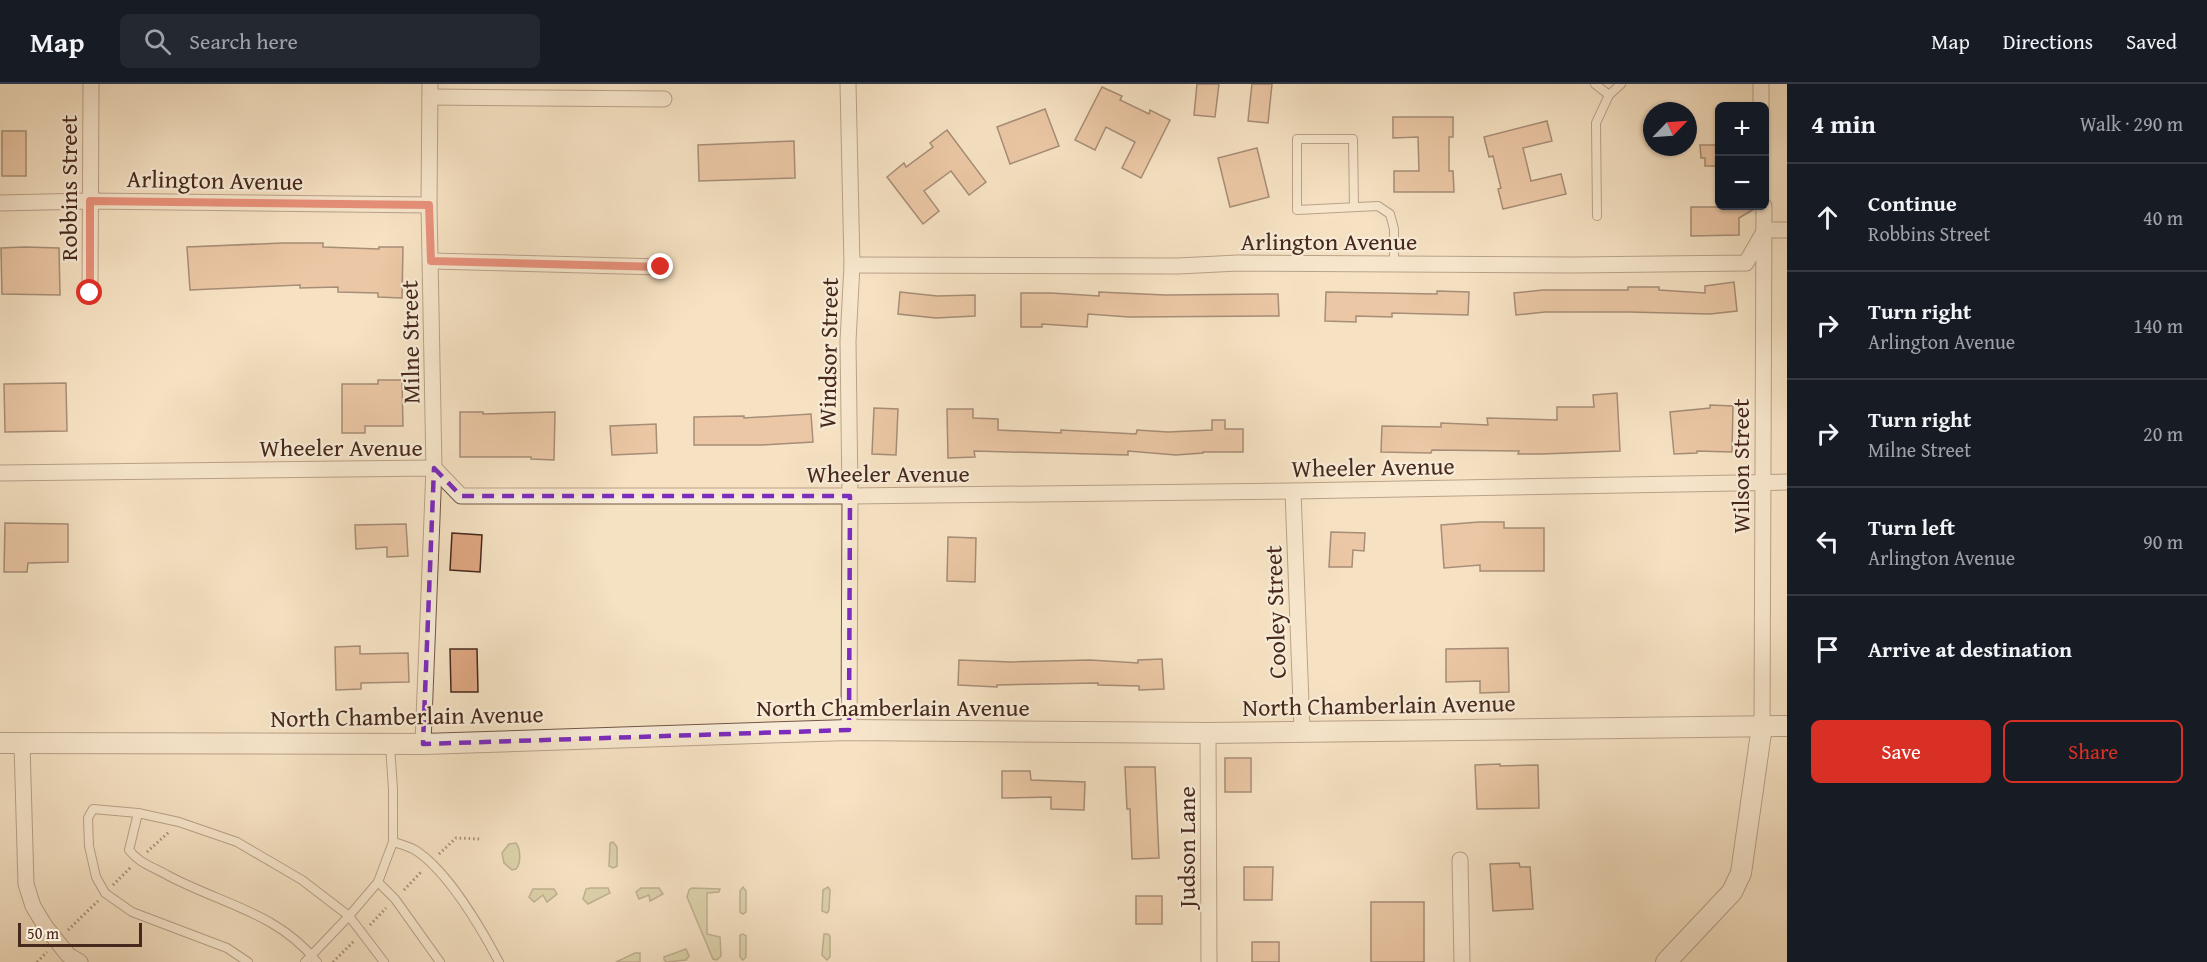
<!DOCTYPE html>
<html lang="en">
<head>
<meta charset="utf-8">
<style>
  :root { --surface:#171b24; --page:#242831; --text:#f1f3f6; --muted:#9ea1a6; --line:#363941; --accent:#d93025 }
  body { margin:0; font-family:"Gentium Book Plus",serif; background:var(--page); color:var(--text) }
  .controls { position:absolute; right:18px; top:18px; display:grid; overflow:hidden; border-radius:9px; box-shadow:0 2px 4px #0004 }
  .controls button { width:54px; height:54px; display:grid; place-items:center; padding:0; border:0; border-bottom:2px solid var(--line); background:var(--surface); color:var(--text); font:30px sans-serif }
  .compass { position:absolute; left:1643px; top:18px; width:54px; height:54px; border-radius:50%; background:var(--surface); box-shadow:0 2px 4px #0004; rotate:65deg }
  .scale { position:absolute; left:18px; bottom:15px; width:124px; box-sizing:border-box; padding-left:6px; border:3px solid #47281c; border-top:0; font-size:16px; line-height:21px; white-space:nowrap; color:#47281c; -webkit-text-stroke:4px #f8ecd8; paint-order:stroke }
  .stop { position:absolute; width:18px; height:18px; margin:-14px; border:4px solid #d93025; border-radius:50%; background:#fff }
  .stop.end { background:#d93025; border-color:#fff; box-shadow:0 2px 6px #0008 }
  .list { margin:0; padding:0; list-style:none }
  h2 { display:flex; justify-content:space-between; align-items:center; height:78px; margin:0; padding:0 24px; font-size:26px }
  h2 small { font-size:20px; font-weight:400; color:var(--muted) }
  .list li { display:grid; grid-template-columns:39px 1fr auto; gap:18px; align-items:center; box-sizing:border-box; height:108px; padding:0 24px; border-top:2px solid var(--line) }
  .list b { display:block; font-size:22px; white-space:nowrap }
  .list p { margin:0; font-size:20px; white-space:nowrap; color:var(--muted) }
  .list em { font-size:20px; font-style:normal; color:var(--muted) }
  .actions { display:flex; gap:12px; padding:18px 24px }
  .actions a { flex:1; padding:14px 0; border:2px solid var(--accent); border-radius:9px; text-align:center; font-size:21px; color:var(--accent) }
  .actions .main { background:var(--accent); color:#fff }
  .icon { flex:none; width:33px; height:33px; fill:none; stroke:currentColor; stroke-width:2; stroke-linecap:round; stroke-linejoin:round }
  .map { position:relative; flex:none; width:1787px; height:878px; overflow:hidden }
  header { display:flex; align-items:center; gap:36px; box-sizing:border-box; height:84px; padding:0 30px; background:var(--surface); border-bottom:2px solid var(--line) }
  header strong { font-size:28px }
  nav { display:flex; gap:33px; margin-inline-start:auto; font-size:21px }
  .search { width:420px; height:54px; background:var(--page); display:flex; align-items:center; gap:15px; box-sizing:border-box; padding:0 21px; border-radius:9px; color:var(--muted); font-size:22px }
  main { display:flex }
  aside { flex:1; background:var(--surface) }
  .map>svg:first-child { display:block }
</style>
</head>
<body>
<header>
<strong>Map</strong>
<div class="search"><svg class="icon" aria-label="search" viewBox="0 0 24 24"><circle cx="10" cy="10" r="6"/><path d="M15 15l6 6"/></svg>Search here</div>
<nav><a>Map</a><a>Directions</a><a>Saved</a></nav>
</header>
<main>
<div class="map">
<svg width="1787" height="878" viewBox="0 0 1787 878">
  <rect width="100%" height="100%" fill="#f5e2c3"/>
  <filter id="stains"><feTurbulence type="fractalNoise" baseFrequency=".00333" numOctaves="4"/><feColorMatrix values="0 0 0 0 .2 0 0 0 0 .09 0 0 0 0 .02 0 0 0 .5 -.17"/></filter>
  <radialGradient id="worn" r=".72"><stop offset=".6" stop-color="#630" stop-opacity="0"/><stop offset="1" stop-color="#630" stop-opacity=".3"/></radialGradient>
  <!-- green -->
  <g fill="#bfc291" stroke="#837556" stroke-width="1.5">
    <polygon points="613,758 617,763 617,782 613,784 609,782 610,759"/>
    <path d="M516 759C521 765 521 780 516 785L512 786 504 779 502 769 509 760Z"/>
    <polygon points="743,803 746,807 746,828 743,830 740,828 740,807"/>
    <polygon points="828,803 830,806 829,826 827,829 822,827 823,806"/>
    <polygon points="590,804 608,804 610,809 588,820 583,815 586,805"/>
    <polygon points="641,804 659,804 663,810 650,817 649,811 639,815 636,808"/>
    <polygon points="692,804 720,805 719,808 707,809 707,850 720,853 721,872 717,876 713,875 687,813 689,806"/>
    <polygon points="533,805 554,805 557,810 547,818 543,811 534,818 529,813"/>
    <polygon points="743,850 746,852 746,873 743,876 740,873 740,851"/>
    <polygon points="824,850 828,850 830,852 830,873 827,876 822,871"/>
    <polygon points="686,865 689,872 686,876 667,878 664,876 664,873"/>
    <polygon points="635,869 640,869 640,878 616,878"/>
  </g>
  <!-- building -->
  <g fill="#dea782" stroke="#47281c" stroke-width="1.5">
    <polygon points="1197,0 1219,0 1215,33 1194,31"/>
    <polygon points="1252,0 1272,0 1268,39 1248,37"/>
    <polygon points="1102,3 1122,12 1120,16 1149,30 1150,26 1170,36 1141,94 1122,84 1135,58 1106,43 1095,66 1075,56"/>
    <polygon points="1045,25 1059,62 1010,80 997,43"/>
    <polygon points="1393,33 1453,33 1453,53 1449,53 1449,87 1453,87 1454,108 1394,108 1394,87 1419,87 1418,53 1393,54"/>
    <polygon points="1547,37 1552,57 1523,64 1531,97 1561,90 1566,110 1503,125 1498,105 1501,104 1493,72 1489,73 1484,53"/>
    <polygon points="947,46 986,98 969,111 951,87 924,107 939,127 923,140 887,93 904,79 906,83 933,63 930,59"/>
    <rect x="2" y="47" width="24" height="45"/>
    <polygon points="794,57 795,94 699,97 698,61"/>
    <polygon points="1700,61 1719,61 1719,82 1705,82 1705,74 1701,74"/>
    <polygon points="1257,64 1269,113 1230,123 1218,74"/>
    <polygon points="1691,123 1754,123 1754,125 1739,134 1739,151 1691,152"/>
    <polygon points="283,159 323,159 323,163 379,165 379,163 403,163 402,214 378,213 378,209 338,208 338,203 300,204 300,201 190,206 187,163"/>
    <polygon points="25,163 59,164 60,211 2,210 1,164"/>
    <polygon points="1734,198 1737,227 1710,230 1629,228 1545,228 1516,231 1514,209 1543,206 1628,206 1628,203 1659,203 1659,206 1705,209 1705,202"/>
    <polygon points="1437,207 1469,208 1468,231 1392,229 1392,233 1356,232 1356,238 1325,237 1326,208 1437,210"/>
    <polygon points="900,208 937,212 975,211 975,232 936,234 898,230"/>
    <polygon points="1099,208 1165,211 1278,210 1279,232 1129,233 1088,230 1087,243 1042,240 1042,243 1021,243 1021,209 1051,209 1099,212"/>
    <polygon points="378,296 402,296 403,342 365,342 365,349 342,349 342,300 378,300"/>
    <polygon points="66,299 67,347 5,348 4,300"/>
    <polygon points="1617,309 1620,367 1542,370 1518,370 1519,367 1432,366 1431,369 1381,368 1382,342 1441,343 1441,339 1488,341 1487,334 1557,336 1557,323 1594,323 1593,311"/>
    <polygon points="1710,321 1733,322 1732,368 1697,367 1697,369 1674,370 1670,328 1710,324"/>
    <polygon points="874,324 898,325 896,371 872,370"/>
    <polygon points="947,325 973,325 973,334 998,335 998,346 1061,349 1061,346 1136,350 1137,346 1168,348 1212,346 1212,336 1225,336 1225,345 1243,345 1243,368 1203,368 1203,369 1176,371 1128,367 1128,371 974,367 975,373 948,374"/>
    <polygon points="460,328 483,328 483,330 555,328 554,376 531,375 531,373 460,373"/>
    <polygon points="811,330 813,358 762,361 694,361 694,333 744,332 744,334"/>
    <polygon points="656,340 657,369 612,371 610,342"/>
    <polygon points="1479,438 1504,438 1504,444 1544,444 1544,487 1480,487 1480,481 1444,484 1441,441"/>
    <polygon points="5,439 68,440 68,478 28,479 27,488 4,488"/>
    <polygon points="406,440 408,472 387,473 387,463 356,465 355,441"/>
    <polygon points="1331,448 1365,449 1364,467 1353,466 1352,483 1329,483"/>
    <polygon points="452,449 482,451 480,488 450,486"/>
    <polygon points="948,453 976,454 975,498 947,497"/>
    <polygon points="360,562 360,570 408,569 409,598 361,599 361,605 336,606 335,563"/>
    <polygon points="1508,564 1509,608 1480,609 1480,597 1446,598 1446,565"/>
    <polygon points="450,565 477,565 478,608 451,608"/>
    <polygon points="1162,575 1164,605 1139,606 1139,602 1098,601 1098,599 997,601 997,603 958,601 959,576 1011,578 1090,576 1138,579 1138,576"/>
    <rect x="1225" y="674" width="26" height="34"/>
    <polygon points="1500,680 1500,682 1538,681 1539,724 1477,725 1475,681"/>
    <polygon points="1125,683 1155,683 1159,774 1132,775 1130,725 1127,725"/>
    <polygon points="1002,687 1030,687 1031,696 1085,698 1084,726 1051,725 1051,713 1002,714"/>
    <polygon points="1519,779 1520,783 1530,783 1533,825 1493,827 1490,780"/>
    <polygon points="1244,783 1273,783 1272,816 1244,816"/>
    <rect x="1136" y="812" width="26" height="28"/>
    <rect x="1371" y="818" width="53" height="60"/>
    <rect x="1252" y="858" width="27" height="20"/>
  </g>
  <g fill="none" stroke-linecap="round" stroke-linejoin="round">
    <defs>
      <g id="service">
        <polyline points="1595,0 1609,11"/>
        <polyline points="1354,123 1353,55 1297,55 1297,126 1378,122 1390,130 1394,145 1394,179"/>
        <polyline points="1597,132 1596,39 1609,11 1621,0"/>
        <path d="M138 729 129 766C139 779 153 783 167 791 221 820 277 828 317 878"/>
        <path d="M393 758C400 760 408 762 415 766 447 786 481 844 499 878"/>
        <polyline points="378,798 395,815 440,878"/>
        <polyline points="248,878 227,864 132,828 105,809 96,793 89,762 88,734 93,725 138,729 179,738 237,758 302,796 349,832 384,878"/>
        <polyline points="305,878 349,832 378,798 393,758 393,705 390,661"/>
      </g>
      <g id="minor">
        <polyline points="848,0 852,181 848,257 850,412 849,646"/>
        <polyline points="1761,0 1761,22"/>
        <polyline points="430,13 664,15"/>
        <polyline points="0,119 90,117 429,121"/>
        <polyline points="431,177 661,183"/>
        <polyline points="852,181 1178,182 1238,179 1574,181 1746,179 1765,146 1787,146"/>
        <polyline points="90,209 91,0"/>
        <polyline points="0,389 434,384 461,412 850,412 1293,407 1787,398"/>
        <polyline points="1293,407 1302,646"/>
        <polyline points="1762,642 1764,122"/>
        <polyline points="1208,649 1209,878"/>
        <polyline points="22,660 26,800 33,822 45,842 68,871 80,878"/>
        <polyline points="423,660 434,384 429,121 430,0"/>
        <polyline points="1460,776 1462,878"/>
      </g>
      <g id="tertiary">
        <polyline points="0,659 423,660 849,646 1208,649 1787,642"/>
        <polyline points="1666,878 1732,808 1741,789 1762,642"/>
      </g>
    </defs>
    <!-- service casing -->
    <use href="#service" stroke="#725646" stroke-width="10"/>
    <!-- minor casing -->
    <use href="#minor" stroke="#725646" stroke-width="17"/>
    <!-- tertiary casing -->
    <use href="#tertiary" stroke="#725646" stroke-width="22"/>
    <!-- path -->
    <g stroke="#47281c" stroke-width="3" stroke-dasharray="1.5 3" stroke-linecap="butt">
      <polyline points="147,768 169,748"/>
      <polyline points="439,770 456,754 482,755"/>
      <polyline points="113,801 131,783"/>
      <polyline points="404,806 422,787"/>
      <polyline points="370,841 386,824"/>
      <polyline points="68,846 98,817"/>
      <polyline points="37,878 47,868"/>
      <polyline points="333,878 355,856"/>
    </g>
    <!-- service -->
    <use href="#service" stroke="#f8ecd8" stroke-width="8"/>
    <!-- minor -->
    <use href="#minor" stroke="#f8ecd8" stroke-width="15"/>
    <!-- tertiary -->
    <use href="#tertiary" stroke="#f8ecd8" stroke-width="20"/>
  </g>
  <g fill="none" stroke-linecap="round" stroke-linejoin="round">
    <!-- route -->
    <polyline stroke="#d93025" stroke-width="8" points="90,209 90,117 429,121 431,177 661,183"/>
  </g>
  <!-- marked area -->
  <path d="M0 0H1787V878H0ZM434 384 461 412H850L849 646 423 660Z" fill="#f5e2c3" fill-opacity=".55" fill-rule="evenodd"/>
  <path fill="none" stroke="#7b2cbf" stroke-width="4.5" stroke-dasharray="12 8" stroke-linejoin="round" d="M434 384 461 412H850L849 646 423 660Z"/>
  <g text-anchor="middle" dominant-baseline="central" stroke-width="4.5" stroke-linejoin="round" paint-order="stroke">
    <!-- street labels -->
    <g font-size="24" fill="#47281c" stroke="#f8ecd8">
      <text transform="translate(215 96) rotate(1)">Arlington Avenue</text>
      <text transform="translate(68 104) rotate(-90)">Robbins Street</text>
      <text x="1329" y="157">Arlington Avenue</text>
      <text transform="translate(410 258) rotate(-91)">Milne Street</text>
      <text transform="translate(828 269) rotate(-89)">Windsor Street</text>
      <text x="341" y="363">Wheeler Avenue</text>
      <text transform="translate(1740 382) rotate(-90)">Wilson Street</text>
      <text transform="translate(1373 383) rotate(-1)">Wheeler Avenue</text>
      <text x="888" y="389">Wheeler Avenue</text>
      <text transform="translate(1275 528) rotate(-92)">Cooley Street</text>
      <text transform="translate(1379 621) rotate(-1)">North Chamberlain Avenue</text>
      <text x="893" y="623">North Chamberlain Avenue</text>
      <text transform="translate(407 632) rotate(-1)">North Chamberlain Avenue</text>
      <text transform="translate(1186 763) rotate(-90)">Judson Lane</text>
    </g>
  </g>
  <rect width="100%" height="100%" filter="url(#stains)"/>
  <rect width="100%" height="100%" fill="url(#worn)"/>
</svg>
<div class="controls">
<button>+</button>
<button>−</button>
</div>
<svg class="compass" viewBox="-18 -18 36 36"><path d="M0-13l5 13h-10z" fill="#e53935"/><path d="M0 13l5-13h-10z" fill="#9ea1a6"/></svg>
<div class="scale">50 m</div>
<div class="stop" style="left:90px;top:209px"></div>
<div class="stop end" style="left:661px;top:183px"></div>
</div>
<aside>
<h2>4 min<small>Walk · 290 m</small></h2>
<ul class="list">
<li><svg class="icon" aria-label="ahead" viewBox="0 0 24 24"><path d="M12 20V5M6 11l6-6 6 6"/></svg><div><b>Continue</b><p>Robbins Street</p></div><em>40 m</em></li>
<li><svg class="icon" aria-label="right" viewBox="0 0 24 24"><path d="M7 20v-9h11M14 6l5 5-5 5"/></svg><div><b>Turn right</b><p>Arlington Avenue</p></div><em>140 m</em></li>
<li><svg class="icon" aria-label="right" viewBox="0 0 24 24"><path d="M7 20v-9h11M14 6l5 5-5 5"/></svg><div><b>Turn right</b><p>Milne Street</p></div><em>20 m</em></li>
<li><svg class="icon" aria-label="left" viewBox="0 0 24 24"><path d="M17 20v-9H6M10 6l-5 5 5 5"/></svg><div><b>Turn left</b><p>Arlington Avenue</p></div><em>90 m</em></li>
<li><svg class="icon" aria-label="arrive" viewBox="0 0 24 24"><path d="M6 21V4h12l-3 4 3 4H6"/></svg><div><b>Arrive at destination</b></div></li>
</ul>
<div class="actions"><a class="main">Save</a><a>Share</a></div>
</aside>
</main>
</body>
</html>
